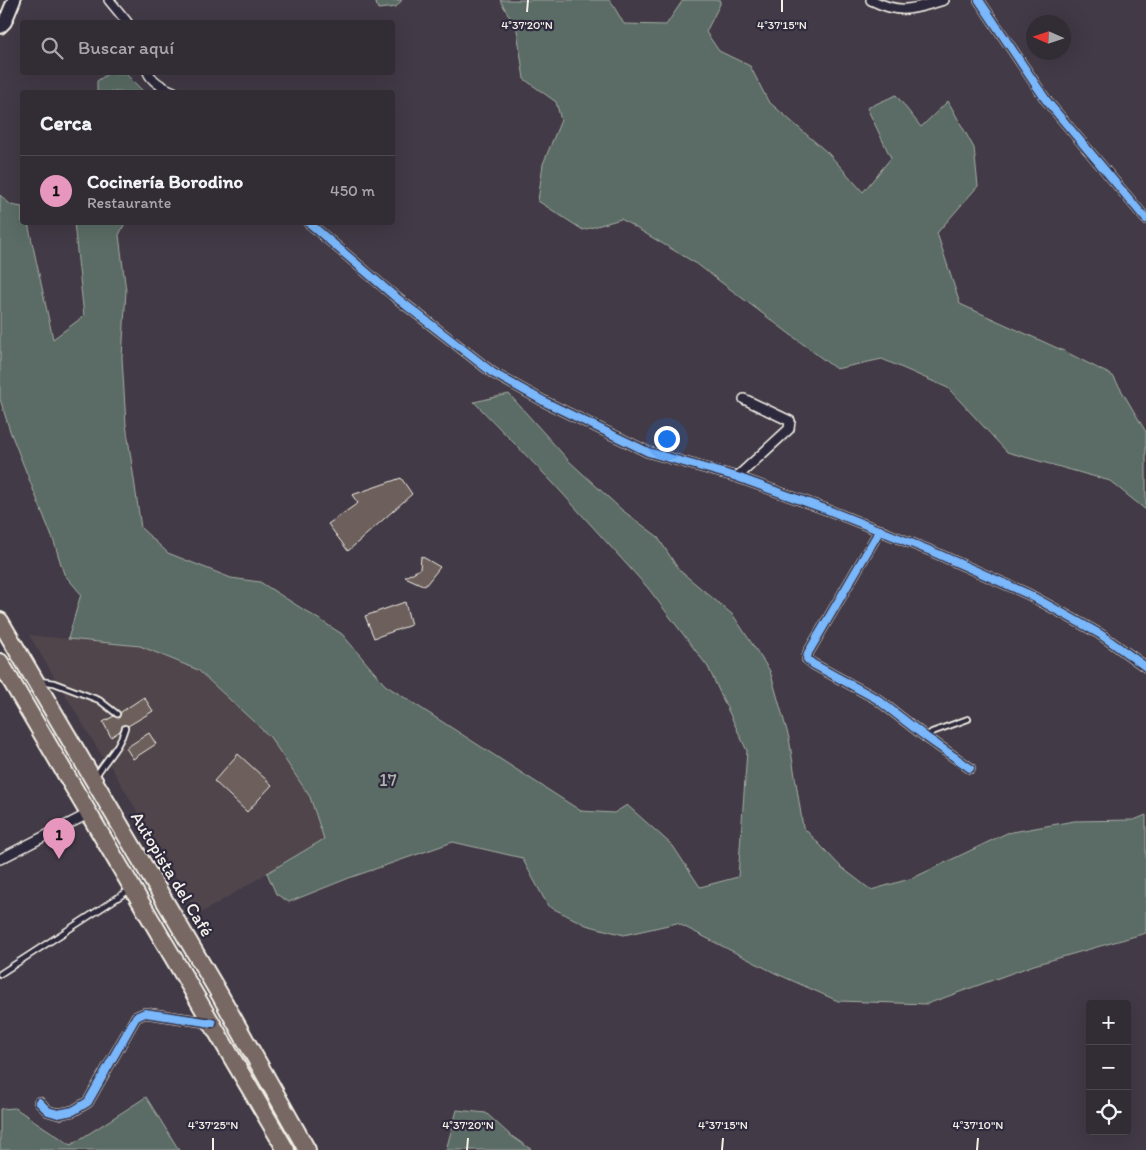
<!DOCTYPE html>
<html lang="es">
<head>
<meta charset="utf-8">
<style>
  :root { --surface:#322c34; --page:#3d3840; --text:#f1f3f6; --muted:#a8a7ac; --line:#4d484f; --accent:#e797bd }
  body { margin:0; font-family:Itim,sans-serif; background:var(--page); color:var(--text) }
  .controls { position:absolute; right:15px; bottom:15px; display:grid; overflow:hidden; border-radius:5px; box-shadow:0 5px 20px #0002 }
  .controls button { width:45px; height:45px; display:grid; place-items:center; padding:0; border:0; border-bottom:1px solid var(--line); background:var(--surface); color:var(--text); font:25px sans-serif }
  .compass { position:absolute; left:1026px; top:15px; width:45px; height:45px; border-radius:50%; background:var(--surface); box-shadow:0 5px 20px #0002; rotate:273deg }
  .you { position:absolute; left:666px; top:438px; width:18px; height:18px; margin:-12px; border:4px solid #fff; border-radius:50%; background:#1a73e8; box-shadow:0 0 0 8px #1a73e833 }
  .badge { display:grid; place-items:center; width:32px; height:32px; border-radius:50%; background:var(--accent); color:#111; font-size:16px; font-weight:700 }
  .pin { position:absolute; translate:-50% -41px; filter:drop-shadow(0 1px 2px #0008) }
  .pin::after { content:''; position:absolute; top:26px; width:18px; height:15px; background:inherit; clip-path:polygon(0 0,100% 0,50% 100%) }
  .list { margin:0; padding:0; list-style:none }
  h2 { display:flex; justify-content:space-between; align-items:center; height:65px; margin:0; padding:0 20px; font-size:21px }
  h2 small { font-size:16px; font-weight:400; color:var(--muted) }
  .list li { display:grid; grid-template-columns:32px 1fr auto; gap:15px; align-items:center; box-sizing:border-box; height:70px; padding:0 20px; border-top:1px solid var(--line) }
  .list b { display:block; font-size:19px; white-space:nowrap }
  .list p { margin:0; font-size:16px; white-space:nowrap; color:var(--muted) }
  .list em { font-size:16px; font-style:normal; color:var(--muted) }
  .icon { flex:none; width:28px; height:28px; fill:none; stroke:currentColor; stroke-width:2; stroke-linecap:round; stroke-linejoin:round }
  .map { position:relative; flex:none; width:1146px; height:1150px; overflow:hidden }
  .search { position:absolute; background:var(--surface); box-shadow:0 5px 20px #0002; left:20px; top:20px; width:375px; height:55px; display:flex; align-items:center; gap:12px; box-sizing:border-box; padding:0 18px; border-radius:5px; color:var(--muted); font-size:19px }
  .panel { position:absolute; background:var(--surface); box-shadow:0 5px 20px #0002; left:20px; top:90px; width:375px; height:135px; border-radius:5px }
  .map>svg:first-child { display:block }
</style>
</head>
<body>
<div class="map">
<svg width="1146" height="1150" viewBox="0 0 1146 1150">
  <rect width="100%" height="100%" fill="#423a46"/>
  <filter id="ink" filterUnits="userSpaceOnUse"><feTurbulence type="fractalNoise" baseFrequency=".02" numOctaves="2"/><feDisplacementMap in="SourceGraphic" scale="10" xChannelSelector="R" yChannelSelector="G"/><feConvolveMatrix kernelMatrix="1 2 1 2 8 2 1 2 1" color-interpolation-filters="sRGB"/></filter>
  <g filter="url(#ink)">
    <!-- built -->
    <polygon fill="#4f454c" points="29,635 140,646 198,670 270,737 310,797 324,839 198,915 111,767 105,761"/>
    <!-- green -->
    <g fill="#5a6c65" stroke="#a7aea6">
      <polygon points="375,0 402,0 396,7 378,9"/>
      <polygon points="500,0 610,0 624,24 666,25 683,0 720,0 720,4 706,32 719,51 750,66 768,101 829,154 863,192 891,158 867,108 896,95 921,127 948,101 974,148 978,186 937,233 960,304 1066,352 1113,376 1146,432 1146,510 1110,481 1007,452 948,388 882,359 836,369 697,264 621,219 583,230 538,201 543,164 561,120 556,102 524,79 517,30"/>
      <polygon points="109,73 125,73 144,92 97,92 97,81"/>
      <polygon points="0,195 11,205 22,207 22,222 28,223 53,339 84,316 74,223 125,223 119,235 126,291 122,358 126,424 141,528 168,553 231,578 260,582 342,634 385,685 581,811 614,813 627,805 673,846 700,887 738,877 747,751 708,667 648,588 553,483 474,402 509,394 569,461 622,510 657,536 679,570 733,615 770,671 789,738 803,827 841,867 871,890 913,878 1007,833 1074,821 1134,820 1146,815 1146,933 1034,965 927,1004 838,1001 775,973 677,923 624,935 586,925 548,906 522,858 453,842 349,878 289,902 276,894 267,873 324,839 310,797 270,737 198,670 140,646 68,639 81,594 64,574 54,542 10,431 0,399"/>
      <polygon points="146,1097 179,1150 0,1150 0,1109 15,1108 71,1145"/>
      <polygon points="457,1110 486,1113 510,1135 532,1150 446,1150"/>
    </g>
    <!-- building -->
    <g fill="#6d605b" stroke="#f4f1e8">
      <polygon points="401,478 412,494 348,551 328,524 358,503 352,495"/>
      <polygon points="421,556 440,567 425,586 405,577 420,569"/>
      <polygon points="405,602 411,625 374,638 365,616"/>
      <polygon points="144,697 153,711 128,726 123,725 120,731 111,737 103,722 114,716 119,718 121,712"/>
      <polygon points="149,733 156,744 133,759 126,748"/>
      <polygon points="238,754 272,785 247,812 214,781"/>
    </g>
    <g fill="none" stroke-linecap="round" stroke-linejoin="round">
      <defs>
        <g id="lane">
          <polyline points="40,681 54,683 99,700 117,714"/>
          <polyline points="926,737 932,732 968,719"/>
          <path d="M96 776C105 760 120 747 125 728"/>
          <polyline points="0,974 131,889"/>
        </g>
        <g id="street">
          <polyline points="109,0 127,22"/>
          <path d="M871 0C902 15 912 9 944 0"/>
          <polyline points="979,0 1046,100 1146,219"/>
          <path d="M148 72C152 82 164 88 174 92"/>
          <polyline points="308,222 393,295 493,373 547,403 648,452 737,477 828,510 931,551 1028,594 1100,634 1146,667"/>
          <polyline points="737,477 789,429 790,421 744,399"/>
          <polyline points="880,530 808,653 807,659 813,664 877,699 926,737 970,768"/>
          <polyline points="0,859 90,813"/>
          <polyline points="39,1102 48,1111 58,1114 73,1111 88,1102 136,1017 145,1013 212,1023"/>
        </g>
        <polyline id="secondary" points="0,27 5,22 14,0"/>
        <g id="highway">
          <polyline points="0,621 220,995 307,1150"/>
          <polyline points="0,662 286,1150"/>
        </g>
      </defs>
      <!-- lane casing -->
      <use href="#lane" stroke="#f4f1e8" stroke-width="8"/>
      <!-- street casing -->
      <use href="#street" stroke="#f4f1e8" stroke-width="12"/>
      <!-- secondary casing -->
      <use href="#secondary" stroke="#f4f1e8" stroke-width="16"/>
      <!-- highway casing -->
      <use href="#highway" stroke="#f4f1e8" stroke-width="20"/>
      <!-- lane -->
      <use href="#lane" stroke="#2f2a3d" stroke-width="4.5"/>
      <!-- street -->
      <use href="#street" stroke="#2f2a3d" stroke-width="9"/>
      <!-- secondary -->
      <use href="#secondary" stroke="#2f2a3d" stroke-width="12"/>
      <!-- highway -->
      <use href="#highway" stroke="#776864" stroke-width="16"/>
      <defs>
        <g id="cycleway">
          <polyline points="979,0 1046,100 1146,219"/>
          <polyline points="308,222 393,295 493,373 547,403 648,452 737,477 828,510 931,551 1028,594 1100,634 1146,667"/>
          <polyline points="880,530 808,653 807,659 813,664 877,699 926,737 970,768"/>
          <polyline points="39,1102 48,1111 58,1114 73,1111 88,1102 136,1017 145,1013 212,1023"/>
        </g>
      </defs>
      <!-- cycleway casing -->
      <use href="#cycleway" stroke="#2f2a3d" stroke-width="11"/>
      <!-- cycleway -->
      <use href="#cycleway" stroke="#7ab7fb" stroke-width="8"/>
    </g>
  </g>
  <!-- ticks -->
  <path fill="none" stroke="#f4f1e8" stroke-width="2" d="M527 12 528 0M782 12V0M213 1150V1138M467 1150 468 1138M722 1150 723 1138M977 1150 978 1138"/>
  <g text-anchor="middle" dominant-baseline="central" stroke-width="4.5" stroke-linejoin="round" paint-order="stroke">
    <!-- park labels -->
    <g font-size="18" fill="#afb5ad" stroke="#2f2a3d">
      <text x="388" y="780">17</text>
    </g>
    <!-- street labels -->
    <g font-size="18" fill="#f4f1e8" stroke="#2f2a3d">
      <text transform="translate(172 874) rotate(59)">Autopista del Café</text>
    </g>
  </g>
  <g font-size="12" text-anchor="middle" fill="#f4f1e8" stroke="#2f2a3d" stroke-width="4.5" stroke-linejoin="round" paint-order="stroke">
    <text x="527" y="29">4°37'20"N</text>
    <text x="782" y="29">4°37'15"N</text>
    <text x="213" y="1129">4°37'25"N</text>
    <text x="468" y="1129">4°37'20"N</text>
    <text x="723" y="1129">4°37'15"N</text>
    <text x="978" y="1129">4°37'10"N</text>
  </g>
</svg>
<div class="controls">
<button>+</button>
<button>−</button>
<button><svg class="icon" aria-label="locate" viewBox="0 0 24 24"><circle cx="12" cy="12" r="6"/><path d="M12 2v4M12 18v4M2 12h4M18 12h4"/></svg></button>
</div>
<svg class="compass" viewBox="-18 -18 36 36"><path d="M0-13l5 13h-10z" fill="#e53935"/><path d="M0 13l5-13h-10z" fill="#a8a7ac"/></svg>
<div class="you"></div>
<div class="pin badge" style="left:59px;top:859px">1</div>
<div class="search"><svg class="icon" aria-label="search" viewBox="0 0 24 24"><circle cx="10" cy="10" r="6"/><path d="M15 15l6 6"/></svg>Buscar aquí</div>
<section class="panel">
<h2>Cerca<small></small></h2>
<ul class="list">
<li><span class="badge">1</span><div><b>Cocinería Borodino</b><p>Restaurante</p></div><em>450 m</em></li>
</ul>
</section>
</div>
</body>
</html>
